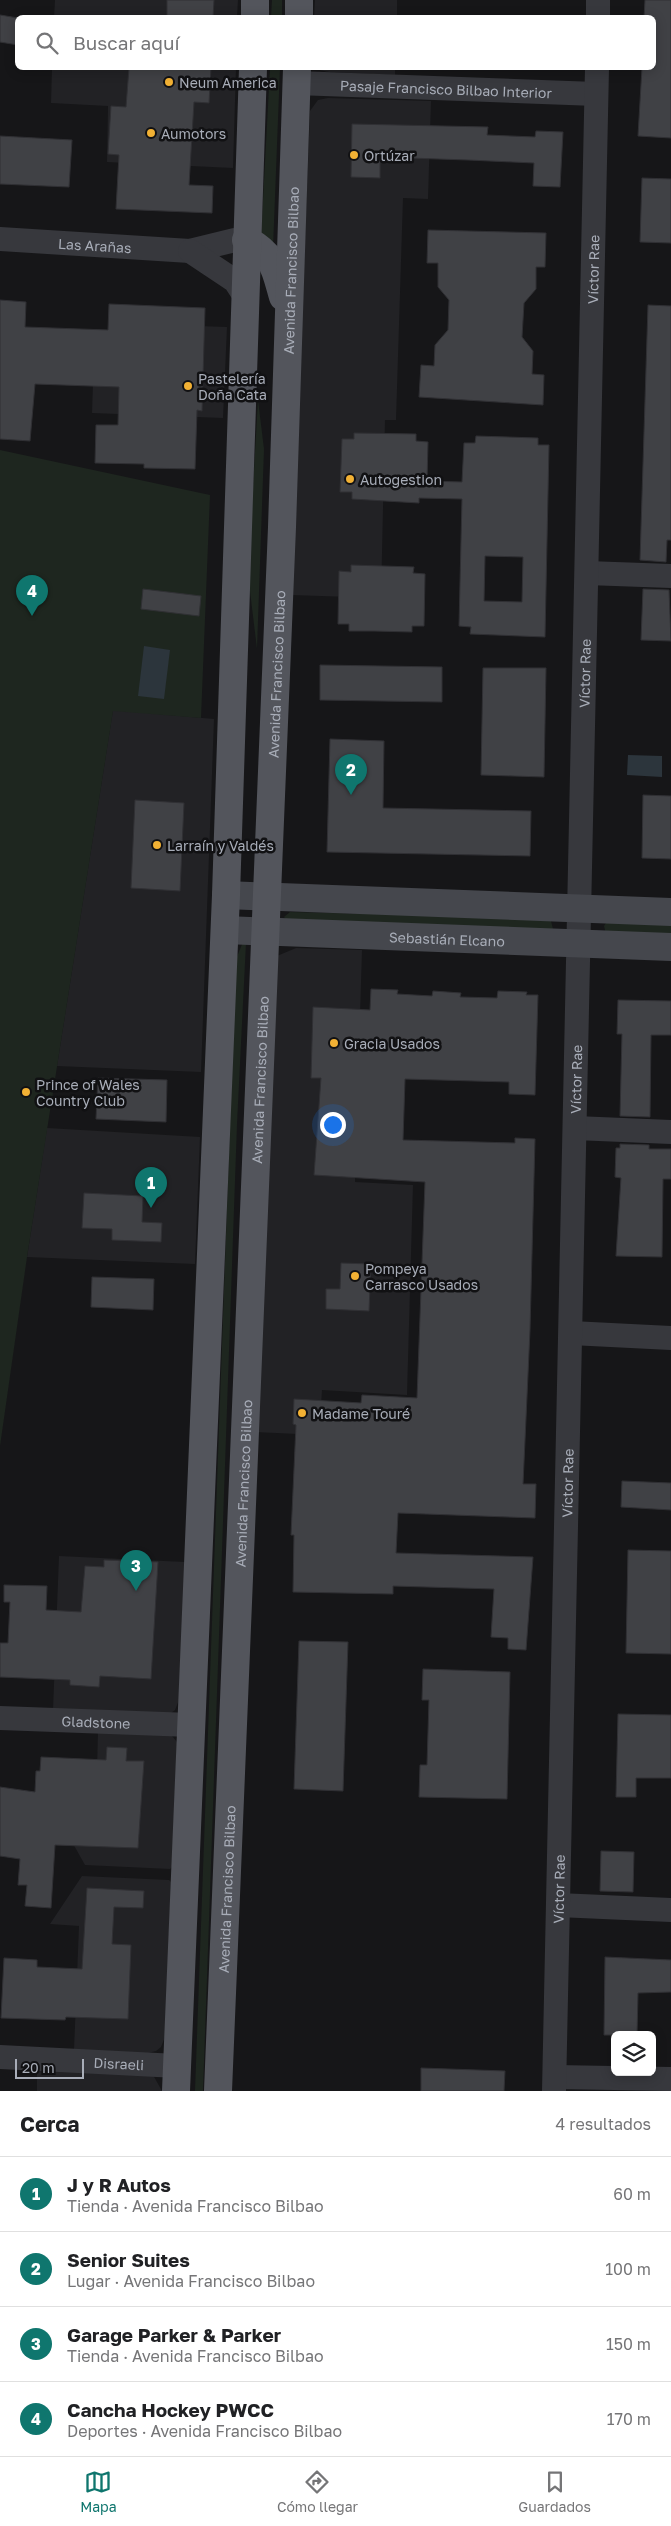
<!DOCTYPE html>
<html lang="es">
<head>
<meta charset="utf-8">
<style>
  :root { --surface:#fff; --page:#f6f6f6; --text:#202124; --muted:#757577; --line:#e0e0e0; --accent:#0f766e }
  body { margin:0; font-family:"Golos Text",sans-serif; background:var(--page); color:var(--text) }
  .controls { position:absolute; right:15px; bottom:15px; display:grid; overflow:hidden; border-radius:8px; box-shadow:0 2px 12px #0003 }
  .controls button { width:45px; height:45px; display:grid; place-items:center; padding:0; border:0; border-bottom:1px solid var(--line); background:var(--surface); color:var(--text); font:25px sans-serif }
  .scale { position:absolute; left:15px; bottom:12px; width:69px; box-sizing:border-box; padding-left:5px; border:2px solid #a8adb8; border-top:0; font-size:14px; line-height:18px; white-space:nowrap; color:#a8adb8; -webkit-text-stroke:4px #111113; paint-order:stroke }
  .you { position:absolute; left:332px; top:1124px; width:18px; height:18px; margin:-12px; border:4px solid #fff; border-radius:50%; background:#1a73e8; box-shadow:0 0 0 8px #1a73e833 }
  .badge { display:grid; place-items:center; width:32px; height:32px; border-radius:50%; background:var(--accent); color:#fff; font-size:16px; font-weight:700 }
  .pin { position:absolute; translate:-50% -41px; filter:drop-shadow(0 1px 2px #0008) }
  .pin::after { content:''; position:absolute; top:26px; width:18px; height:15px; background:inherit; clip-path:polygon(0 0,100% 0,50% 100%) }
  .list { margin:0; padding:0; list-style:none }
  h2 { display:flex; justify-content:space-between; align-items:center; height:65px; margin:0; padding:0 20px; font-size:21px }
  h2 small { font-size:16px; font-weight:400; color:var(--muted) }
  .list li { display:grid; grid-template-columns:32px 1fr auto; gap:15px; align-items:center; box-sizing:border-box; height:75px; padding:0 20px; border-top:1px solid var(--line) }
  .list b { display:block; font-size:19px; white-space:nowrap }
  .list p { margin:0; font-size:16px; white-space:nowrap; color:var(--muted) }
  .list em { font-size:16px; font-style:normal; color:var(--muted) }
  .icon { flex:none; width:28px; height:28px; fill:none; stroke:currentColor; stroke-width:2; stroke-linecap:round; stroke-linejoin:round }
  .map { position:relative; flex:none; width:671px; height:2091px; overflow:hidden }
  .search { position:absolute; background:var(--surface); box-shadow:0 2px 12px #0003; left:15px; right:15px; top:15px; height:55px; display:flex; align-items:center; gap:12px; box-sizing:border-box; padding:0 18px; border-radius:8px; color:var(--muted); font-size:19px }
  .sheet { height:365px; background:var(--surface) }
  nav { display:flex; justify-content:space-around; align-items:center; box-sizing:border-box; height:70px; border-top:1px solid var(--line); background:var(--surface); font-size:14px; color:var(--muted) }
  nav a { display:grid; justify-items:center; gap:2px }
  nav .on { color:var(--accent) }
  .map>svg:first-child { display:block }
</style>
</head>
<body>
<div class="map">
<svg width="671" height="2091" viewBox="0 0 671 2091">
  <rect width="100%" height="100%" fill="#161618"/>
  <!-- built -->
  <g fill="#222225">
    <polygon points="55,0 238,0 237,17 54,18"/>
    <polygon points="315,0 397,0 397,17 314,17"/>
    <polygon points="52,68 236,68 233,168 107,162 108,106 51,103"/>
    <polygon points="316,68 395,68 395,75 329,72 319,70"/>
    <polygon points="328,98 431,101 428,199 403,198 396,420 385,420 381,598 291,595 310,111 318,100"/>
    <polygon points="198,326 227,327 223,418 92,413 94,353"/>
    <polygon points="113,710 214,719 201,1072 57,1066"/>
    <polygon points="296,948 362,950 355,1182 413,1185 407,1395 322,1390 319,1435 255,1432 277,956"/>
    <polygon points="47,1128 200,1137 195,1264 27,1257"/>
    <polygon points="59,1556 185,1562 179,1700 175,1710 171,1713 53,1710"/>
    <polygon points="98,1731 172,1736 177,1742 172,1867 170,1869 85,1865 53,1808 96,1809"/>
    <polygon points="82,1876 169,1880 171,1882 165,2037 161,2047 156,2051 148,2053 74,2050 79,1926 50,1924"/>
    <polygon points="37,2068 153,2075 162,2091 37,2091"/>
  </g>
  <!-- green -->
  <g fill="#1e261f">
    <polygon points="272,0 282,0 282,17 271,17"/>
    <polygon points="270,68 280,68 273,248 261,238"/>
    <polygon points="258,400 264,449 257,649 248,575"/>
    <polygon points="0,450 210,495 201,718 113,711 27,1257 0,1446"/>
    <polygon points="290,912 539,918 551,921 553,929 549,932 287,921 284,917"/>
    <polygon points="606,923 671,923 671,939 606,934 604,926"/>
    <polygon points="243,942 246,943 237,1124 203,2091 195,2091 236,959"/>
  </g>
  <!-- water -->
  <g fill="#2c353c">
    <polygon points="144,646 170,650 164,699 138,696"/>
    <polygon points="628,755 662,756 662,777 627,775"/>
  </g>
  <!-- building -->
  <g fill="#404145" stroke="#303034" fill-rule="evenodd">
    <polygon points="167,0 214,0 213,18 167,18"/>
    <polygon points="645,0 671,0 671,138 638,136 642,68 654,68 654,18 644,18"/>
    <polygon points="0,15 18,18 18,45 0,42"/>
    <polygon points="129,68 211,68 209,103 194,102 189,185 213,186 212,213 116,209 119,155 108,154 111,106 126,107"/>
    <polygon points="352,124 488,127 487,135 535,137 536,131 563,132 560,187 533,186 534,163 468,160 380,157 380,178 351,177"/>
    <polygon points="0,136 72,140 69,187 0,184"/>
    <polygon points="642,178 671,179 671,243 640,242"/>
    <polygon points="428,230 546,233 545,267 536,267 536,289 524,303 522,337 533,351 532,374 544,375 543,405 419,397 421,365 434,366 435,345 448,330 449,300 438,287 438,263 427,263"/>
    <polygon points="0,300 26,302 25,327 108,330 109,304 205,308 202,411 197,410 195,469 144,468 144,464 95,463 96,425 118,425 119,387 35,384 30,441 0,439"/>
    <polygon points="648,305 671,306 671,540 667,540 666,562 640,560"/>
    <path d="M354 433 416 434V441L428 442 427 481 462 482 464 443H475L476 436 538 438V445H549L545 637 470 634 471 627 459 626 462 499 419 498V503L352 499V492H340L342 439H354ZM485 556 523 557 522 602 484 601Z"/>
    <polygon points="351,565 414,567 413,573 425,574 424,626 412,626 412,632 374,631 349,631 349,624 338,624 339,571 351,572"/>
    <polygon points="143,589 201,596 199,616 141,609"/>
    <polygon points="643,589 669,590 671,641 641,640"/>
    <polygon points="320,665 442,667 442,702 320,700"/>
    <polygon points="483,668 546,668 544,777 481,775"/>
    <polygon points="330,739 384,741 383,808 531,811 530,856 327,852"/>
    <polygon points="643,795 671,796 671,859 642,858"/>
    <polygon points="135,800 184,803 180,891 131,888"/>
    <polygon points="371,989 398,990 397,994 432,996 433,991 461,993 460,997 497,998 498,991 527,992 526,995 538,995 535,1095 509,1094 509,1082 405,1079 403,1140 515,1143 515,1138 535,1139 530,1330 523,1484 536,1484 535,1518 398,1513 396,1553 533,1557 526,1650 508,1649 508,1638 491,1637 494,1589 393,1586 393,1594 293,1592 294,1535 291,1535 296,1425 293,1424 294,1399 361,1403 362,1395 417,1398 425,1182 314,1175 321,1078 311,1078 313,1007 370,1010"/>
    <polygon points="618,1000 671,1001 671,1035 651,1035 650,1117 620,1116 622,1034 617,1034"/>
    <polygon points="98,1078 167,1080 166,1122 96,1119"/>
    <polygon points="620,1144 649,1145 649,1149 671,1149 671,1179 663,1179 662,1257 616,1256 621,1178 615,1177 616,1148 620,1148"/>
    <polygon points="84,1193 143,1196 142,1222 162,1223 161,1242 112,1240 112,1229 82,1228"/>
    <polygon points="341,1263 371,1264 369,1311 326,1309 326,1289 340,1289"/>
    <polygon points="92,1277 154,1279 153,1310 91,1307"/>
    <polygon points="622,1481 671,1483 671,1510 621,1507"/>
    <polygon points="628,1550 671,1551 671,1654 626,1653"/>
    <polygon points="104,1560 158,1562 151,1679 100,1676 99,1687 70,1685 70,1680 0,1677 0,1643 8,1643 10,1602 4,1602 4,1585 47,1586 46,1610 81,1612 85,1566 104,1567"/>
    <polygon points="299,1641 348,1642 343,1791 294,1789"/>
    <polygon points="423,1669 510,1672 507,1799 419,1797 420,1765 427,1765 429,1700 422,1700"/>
    <polygon points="618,1714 671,1715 671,1778 636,1778 636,1797 616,1797"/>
    <polygon points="107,1747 127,1748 126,1761 144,1761 138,1848 55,1845 51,1908 25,1906 27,1885 18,1885 20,1859 0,1856 0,1787 35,1792 36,1771 40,1771 41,1757 106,1760"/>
    <polygon points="601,1851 634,1852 633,1892 600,1891"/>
    <polygon points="87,1888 144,1891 143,1908 114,1907 112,1944 131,1945 128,2019 66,2017 65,2020 1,2018 4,1958 37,1960 37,1967 82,1969"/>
    <polygon points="605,1957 671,1960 671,1992 638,1993 637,2035 604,2035"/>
    <polygon points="421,2068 505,2071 504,2091 421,2091"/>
  </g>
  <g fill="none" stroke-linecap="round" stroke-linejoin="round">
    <!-- street -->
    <g stroke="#37383d" stroke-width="24">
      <polyline points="598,18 598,0"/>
      <path id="s1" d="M296 83 596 94"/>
      <path id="s2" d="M0 239 190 251 235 240H246"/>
      <polyline points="190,251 235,281 244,295"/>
      <polyline points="587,573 671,576"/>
      <polyline points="575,1128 671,1132"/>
      <polyline points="571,1333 671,1338"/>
      <path id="s3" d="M0 1718 191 1725"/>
      <polyline points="558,1905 671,1910"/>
      <path id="s4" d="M0 2057 177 2066"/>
      <polyline points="555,2077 671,2079"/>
      <path id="s5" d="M554 2091 597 68"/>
    </g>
    <!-- secondary -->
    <g stroke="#45474d" stroke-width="28">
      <polyline points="226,895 671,912"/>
      <path id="s6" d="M225 930 671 947"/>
    </g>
    <!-- primary -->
    <g stroke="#53555c" stroke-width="28">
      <polyline points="255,18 255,0"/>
      <polyline points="299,18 299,0"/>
      <path d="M246 240C274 254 275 269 283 297"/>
      <polyline points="176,2091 226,895 253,68"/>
      <path id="s7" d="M218 2091 282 527 297 68"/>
    </g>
  </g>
  <!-- markers -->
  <g fill="#f2b134" stroke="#111113" stroke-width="2">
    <circle cx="169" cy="82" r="5"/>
    <circle cx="151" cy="133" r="5"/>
    <circle cx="354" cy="155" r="5"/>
    <circle cx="188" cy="386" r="5"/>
    <circle cx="350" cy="479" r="5"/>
    <circle cx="157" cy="845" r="5"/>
    <circle cx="334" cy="1043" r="5"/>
    <circle cx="26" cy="1092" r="5"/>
    <circle cx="355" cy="1276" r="5"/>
    <circle cx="302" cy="1413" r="5"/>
  </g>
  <g text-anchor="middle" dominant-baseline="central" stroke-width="5" stroke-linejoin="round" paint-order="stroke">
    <!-- poi labels -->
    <g font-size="14" fill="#a8adb8" stroke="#111113" text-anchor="start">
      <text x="179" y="82">Neum America</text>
      <text x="161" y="133">Aumotors</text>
      <text x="364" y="155">Ortúzar</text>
      <text x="198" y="378">Pastelería<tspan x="198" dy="16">Doña Cata</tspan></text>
      <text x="360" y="479">Autogestion</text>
      <text x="167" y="845">Larraín y Valdés</text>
      <text x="344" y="1043">Gracia Usados</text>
      <text x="36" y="1084">Prince of Wales<tspan x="36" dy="16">Country Club</tspan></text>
      <text x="365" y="1268">Pompeya<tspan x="365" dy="16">Carrasco Usados</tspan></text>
      <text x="312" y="1413">Madame Touré</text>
    </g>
    <!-- street labels -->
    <g font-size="14" fill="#a8adb8" stroke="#111113">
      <text stroke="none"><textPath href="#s1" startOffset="150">Pasaje Francisco Bilbao Interior</textPath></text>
      <text stroke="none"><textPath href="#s2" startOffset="95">Las Arañas</textPath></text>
      <text stroke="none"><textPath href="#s5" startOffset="1822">Víctor Rae</textPath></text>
      <text stroke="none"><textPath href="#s7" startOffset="1822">Avenida Francisco Bilbao</textPath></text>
      <text stroke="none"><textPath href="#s5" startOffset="1418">Víctor Rae</textPath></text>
      <text stroke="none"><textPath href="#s7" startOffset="1418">Avenida Francisco Bilbao</textPath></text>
      <text stroke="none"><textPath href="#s6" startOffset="222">Sebastián Elcano</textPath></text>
      <text stroke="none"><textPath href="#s7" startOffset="1012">Avenida Francisco Bilbao</textPath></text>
      <text stroke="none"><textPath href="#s5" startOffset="1012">Víctor Rae</textPath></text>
      <text stroke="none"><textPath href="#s7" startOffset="608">Avenida Francisco Bilbao</textPath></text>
      <text stroke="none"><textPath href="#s5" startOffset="608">Víctor Rae</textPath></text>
      <text stroke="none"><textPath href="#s3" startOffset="96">Gladstone</textPath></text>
      <text stroke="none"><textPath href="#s7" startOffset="202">Avenida Francisco Bilbao</textPath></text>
      <text stroke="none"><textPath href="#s5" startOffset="202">Víctor Rae</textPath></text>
      <text stroke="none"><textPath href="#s4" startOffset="119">Disraeli</textPath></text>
    </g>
  </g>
</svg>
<div class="controls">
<button><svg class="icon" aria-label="layers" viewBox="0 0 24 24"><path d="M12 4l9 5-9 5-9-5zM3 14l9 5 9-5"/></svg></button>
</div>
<div class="scale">20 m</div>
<div class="you"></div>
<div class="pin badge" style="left:151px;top:1208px">1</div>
<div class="pin badge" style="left:351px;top:795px">2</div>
<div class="pin badge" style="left:136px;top:1591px">3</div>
<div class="pin badge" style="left:32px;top:616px">4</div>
<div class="search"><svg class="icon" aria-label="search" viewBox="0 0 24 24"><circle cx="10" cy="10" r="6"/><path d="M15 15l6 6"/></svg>Buscar aquí</div>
</div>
<section class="sheet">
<h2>Cerca<small>4 resultados</small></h2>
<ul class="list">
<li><span class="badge">1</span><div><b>J y R Autos</b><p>Tienda · Avenida Francisco Bilbao</p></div><em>60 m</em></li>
<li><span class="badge">2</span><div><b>Senior Suites</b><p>Lugar · Avenida Francisco Bilbao</p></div><em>100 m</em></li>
<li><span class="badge">3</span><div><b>Garage Parker &amp; Parker</b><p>Tienda · Avenida Francisco Bilbao</p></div><em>150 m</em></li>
<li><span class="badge">4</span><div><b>Cancha Hockey PWCC</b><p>Deportes · Avenida Francisco Bilbao</p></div><em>170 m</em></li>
</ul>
</section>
<nav>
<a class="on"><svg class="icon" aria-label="map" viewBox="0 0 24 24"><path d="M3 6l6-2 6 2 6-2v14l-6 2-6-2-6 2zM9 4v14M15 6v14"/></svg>Mapa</a>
<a><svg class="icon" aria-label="directions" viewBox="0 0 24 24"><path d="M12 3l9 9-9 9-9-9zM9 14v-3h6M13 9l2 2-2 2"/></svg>Cómo llegar</a>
<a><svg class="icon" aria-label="saved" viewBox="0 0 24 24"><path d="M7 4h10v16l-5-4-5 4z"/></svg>Guardados</a>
</nav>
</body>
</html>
